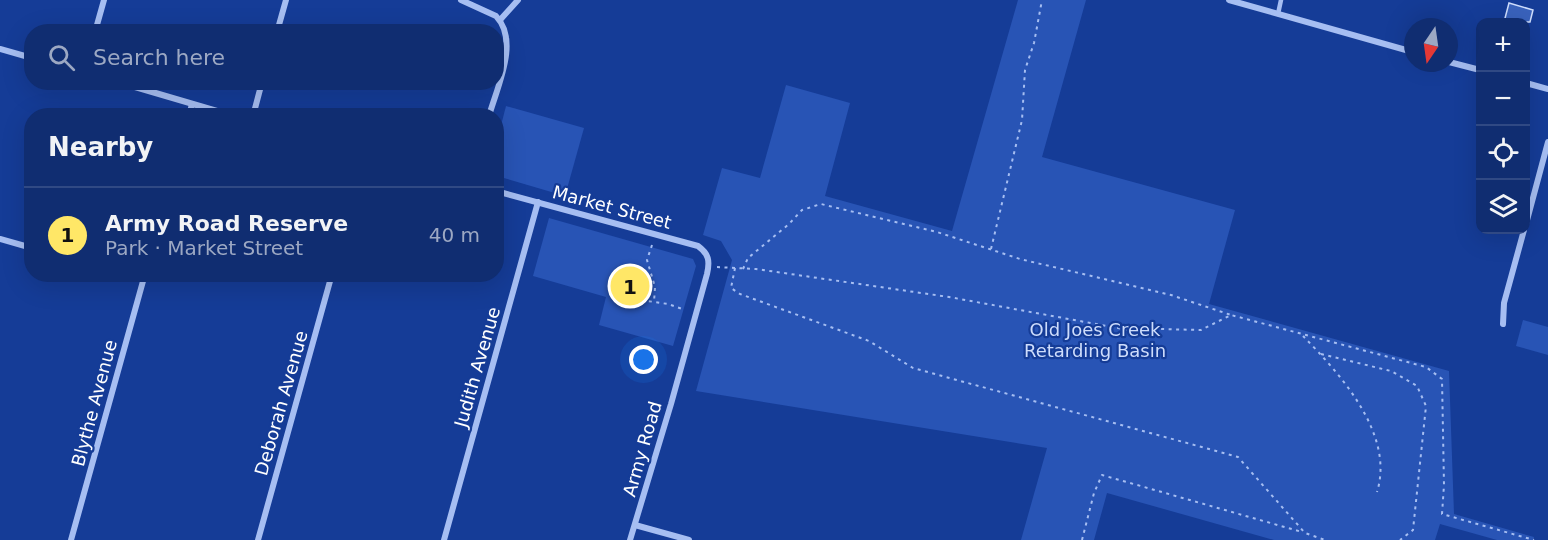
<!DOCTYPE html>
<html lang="en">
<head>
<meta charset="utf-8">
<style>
  :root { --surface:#102d71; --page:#1e3979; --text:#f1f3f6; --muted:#9ca8c3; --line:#304984; --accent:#ffe767 }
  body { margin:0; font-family:"DejaVu Sans",sans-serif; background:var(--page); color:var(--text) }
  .controls { position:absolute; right:18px; top:18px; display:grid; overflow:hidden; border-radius:12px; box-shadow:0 6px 24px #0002 }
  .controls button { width:54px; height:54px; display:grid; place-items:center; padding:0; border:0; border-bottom:2px solid var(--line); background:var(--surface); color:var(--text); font:30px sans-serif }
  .compass { position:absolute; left:1404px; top:18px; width:54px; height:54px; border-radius:50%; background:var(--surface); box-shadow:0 6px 24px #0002; rotate:193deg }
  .you { position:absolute; left:644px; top:360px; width:21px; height:21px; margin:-15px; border:4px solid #fff; border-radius:50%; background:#1a73e8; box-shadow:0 0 0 9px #1a73e833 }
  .badge { display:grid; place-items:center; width:39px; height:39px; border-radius:50%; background:var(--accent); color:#111; font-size:20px; font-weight:700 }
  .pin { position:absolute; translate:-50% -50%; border:3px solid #fff; box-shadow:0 2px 6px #0006 }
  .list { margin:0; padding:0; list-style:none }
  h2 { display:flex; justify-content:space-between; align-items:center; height:78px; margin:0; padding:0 24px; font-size:26px }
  h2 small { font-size:20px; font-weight:400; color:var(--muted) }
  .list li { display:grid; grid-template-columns:39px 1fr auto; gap:18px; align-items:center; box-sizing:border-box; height:96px; padding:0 24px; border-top:2px solid var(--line) }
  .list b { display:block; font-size:22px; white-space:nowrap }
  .list p { margin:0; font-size:20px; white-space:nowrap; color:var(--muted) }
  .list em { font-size:20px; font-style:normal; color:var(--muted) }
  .icon { flex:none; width:33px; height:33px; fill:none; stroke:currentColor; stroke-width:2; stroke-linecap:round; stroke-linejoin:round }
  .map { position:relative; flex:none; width:1548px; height:540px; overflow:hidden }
  .search { position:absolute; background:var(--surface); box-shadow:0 6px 24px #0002; left:24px; top:24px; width:480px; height:66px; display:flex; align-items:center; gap:15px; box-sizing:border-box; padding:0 21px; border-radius:24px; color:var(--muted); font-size:22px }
  .panel { position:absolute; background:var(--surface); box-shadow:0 6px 24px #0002; left:24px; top:108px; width:480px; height:174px; border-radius:24px }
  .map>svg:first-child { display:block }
</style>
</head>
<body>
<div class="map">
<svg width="1548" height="540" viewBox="0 0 1548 540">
  <rect width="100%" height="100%" fill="#153c97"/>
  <!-- green -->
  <g fill="#2854b5">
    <polygon points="1018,0 1086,0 1042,157 1235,210 1209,304 1449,371 1454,514 1534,537 1533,540 1497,540 1440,524 1435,540 1274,540 1107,493 1094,540 1021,540 1047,448 696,391 732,260 721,241 703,235 722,168 760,178 786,85 850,103 825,196 952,231"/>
    <polygon points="506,106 584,128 565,196 497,176 497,141"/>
    <polygon points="549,218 693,259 696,266 673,346 599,325 606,297 533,276"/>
    <polygon points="1523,320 1548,327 1548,355 1516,346"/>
  </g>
  <!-- building -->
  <polygon fill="#3962bc" stroke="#ceddfc" stroke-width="1.5" points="1509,3 1533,10 1530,22 1504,22"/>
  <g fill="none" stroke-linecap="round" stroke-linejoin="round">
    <!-- path -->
    <g stroke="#a6bef2" stroke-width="2" stroke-dasharray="3 4.5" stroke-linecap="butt">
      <polyline points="652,245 647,260 655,287 654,302"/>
      <polyline points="991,249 1022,120 1025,70 1034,43 1042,0"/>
      <polyline points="717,267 756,269 949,297 1145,333 1160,329 1201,330 1231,315 1426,367 1442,379 1444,485 1442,514 1534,540"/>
      <polyline points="735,268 731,288 740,294 869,341 913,368 1238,457 1305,533 1325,540"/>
      <polyline points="743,269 748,258 789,224 802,210 821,204 937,232 1020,259 1171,295 1231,315"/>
      <polyline points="634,299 668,304 685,310"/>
      <path d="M1303 336C1340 374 1395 434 1377 492"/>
      <polyline points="1321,354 1391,371 1417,386 1426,406 1413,530 1400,540"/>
      <polyline points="1082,540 1094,493 1102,475 1302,532"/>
    </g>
    <!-- service -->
    <polyline stroke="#a6bef2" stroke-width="4.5" points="1278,14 1281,0"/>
    <!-- minor -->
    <g stroke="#a6bef2" stroke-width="6">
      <path d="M461 0 496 16C520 41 497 87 489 116"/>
      <polyline points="1229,0 1413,52"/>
      <polyline points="500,20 518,0"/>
      <polyline points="95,32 104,0"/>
      <polyline points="277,32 286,0"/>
      <polyline points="0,49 32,58"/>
      <polyline points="1449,62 1480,70"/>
      <polyline points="118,82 234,116"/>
      <polyline points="1526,83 1548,89"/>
      <polyline points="189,116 192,104"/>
      <polyline points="253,116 262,82"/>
      <path d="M496 191 698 246C709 254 710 261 707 274L671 404 630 540"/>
      <polyline points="1526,224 1548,142"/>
      <polyline points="0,239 32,248"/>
      <polyline points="125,274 143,280"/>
      <polyline points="1503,324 1504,303 1524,230"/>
      <polyline points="635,525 689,540"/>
      <polyline points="71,540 145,274"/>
      <polyline points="258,540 332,274"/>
      <polyline points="444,540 538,202"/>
    </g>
  </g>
  <g text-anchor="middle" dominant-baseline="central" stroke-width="4.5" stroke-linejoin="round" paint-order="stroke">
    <!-- street labels -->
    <g font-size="18" fill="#fff" stroke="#153c97">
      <text transform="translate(612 207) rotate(15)">Market Street</text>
      <text transform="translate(477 367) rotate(-74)">Judith Avenue</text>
      <text transform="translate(94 403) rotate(-75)">Blythe Avenue</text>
      <text transform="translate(281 403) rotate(-74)">Deborah Avenue</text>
      <text transform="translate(642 449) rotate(-74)">Army Road</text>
    </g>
    <!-- park labels -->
    <g font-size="18" fill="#ceddfc" stroke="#153c97">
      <text x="1095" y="329">Old Joes Creek<tspan x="1095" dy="21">Retarding Basin</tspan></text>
    </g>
  </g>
</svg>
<div class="controls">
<button>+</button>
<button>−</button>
<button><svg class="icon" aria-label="locate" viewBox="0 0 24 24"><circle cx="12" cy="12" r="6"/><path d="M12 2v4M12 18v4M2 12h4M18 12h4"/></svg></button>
<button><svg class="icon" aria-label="layers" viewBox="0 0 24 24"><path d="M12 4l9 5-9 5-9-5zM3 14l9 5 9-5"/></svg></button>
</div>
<svg class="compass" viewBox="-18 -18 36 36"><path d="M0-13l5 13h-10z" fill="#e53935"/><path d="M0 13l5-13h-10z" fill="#9ca8c3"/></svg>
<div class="you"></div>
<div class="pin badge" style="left:630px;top:286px">1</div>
<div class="search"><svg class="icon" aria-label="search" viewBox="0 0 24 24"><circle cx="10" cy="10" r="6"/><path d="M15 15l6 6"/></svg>Search here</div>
<section class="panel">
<h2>Nearby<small></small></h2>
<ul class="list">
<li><span class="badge">1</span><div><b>Army Road Reserve</b><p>Park · Market Street</p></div><em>40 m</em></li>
</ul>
</section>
</div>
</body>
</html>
